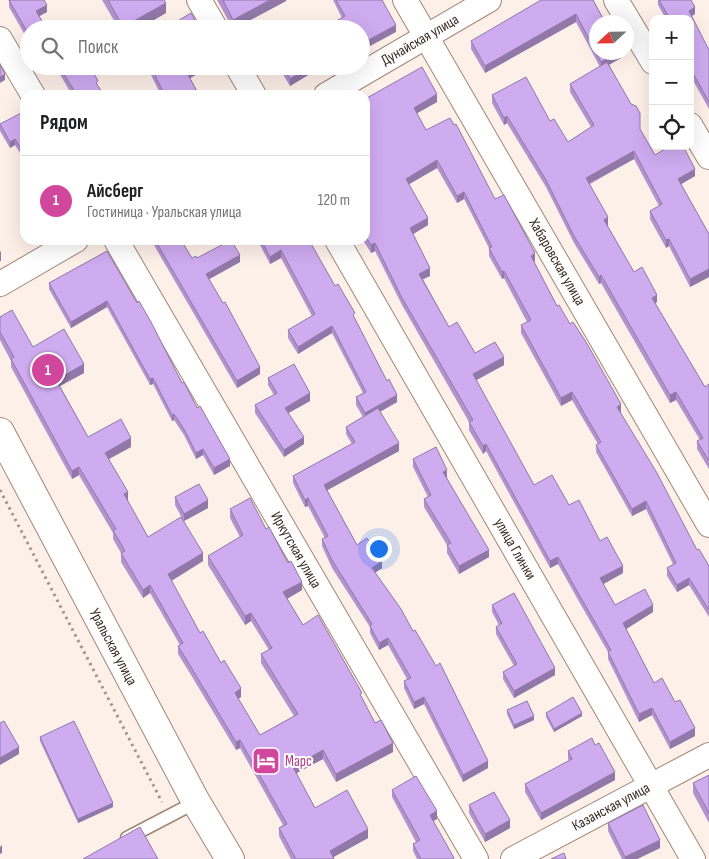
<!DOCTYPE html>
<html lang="ru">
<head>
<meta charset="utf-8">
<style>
  :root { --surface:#fff; --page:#f6f6f6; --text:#202124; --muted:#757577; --line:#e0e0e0; --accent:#1a73e8 }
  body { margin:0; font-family:"Sofia Sans Condensed",sans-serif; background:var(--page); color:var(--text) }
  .controls { position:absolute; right:15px; top:15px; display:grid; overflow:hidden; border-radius:10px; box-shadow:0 5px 20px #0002 }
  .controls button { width:45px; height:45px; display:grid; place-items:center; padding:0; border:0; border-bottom:1px solid var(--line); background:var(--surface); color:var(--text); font:25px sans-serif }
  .compass { position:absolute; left:589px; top:15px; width:45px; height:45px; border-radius:50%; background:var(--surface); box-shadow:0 5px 20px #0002; rotate:248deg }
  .you { position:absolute; left:378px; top:548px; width:18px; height:18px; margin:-12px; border:4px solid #fff; border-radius:50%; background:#1a73e8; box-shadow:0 0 0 8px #1a73e833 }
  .badge { display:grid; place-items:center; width:32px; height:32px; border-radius:50%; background:var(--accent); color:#fff; font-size:16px; font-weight:700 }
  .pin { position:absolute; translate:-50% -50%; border:2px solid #fff; box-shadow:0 1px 5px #0006 }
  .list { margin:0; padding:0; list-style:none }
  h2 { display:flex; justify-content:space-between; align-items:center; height:65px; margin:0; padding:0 20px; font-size:21px }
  h2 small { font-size:16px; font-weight:400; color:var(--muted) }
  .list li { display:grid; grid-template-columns:32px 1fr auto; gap:15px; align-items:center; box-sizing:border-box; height:90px; padding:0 20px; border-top:1px solid var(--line) }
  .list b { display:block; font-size:19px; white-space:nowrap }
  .list p { margin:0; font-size:16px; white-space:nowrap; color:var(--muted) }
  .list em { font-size:16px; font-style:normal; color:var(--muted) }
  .icon { flex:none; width:28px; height:28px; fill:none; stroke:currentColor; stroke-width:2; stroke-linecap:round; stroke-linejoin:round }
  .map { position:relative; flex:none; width:709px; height:859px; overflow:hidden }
  .search { position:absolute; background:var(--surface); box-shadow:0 5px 20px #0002; left:20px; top:20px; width:350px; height:55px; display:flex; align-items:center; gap:12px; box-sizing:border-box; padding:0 18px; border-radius:28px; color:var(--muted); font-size:19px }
  .panel { position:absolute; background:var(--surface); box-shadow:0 5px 20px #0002; left:20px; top:90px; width:350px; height:155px; border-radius:15px }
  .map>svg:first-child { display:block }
</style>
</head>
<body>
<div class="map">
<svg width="709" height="859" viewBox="0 0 709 859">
  <rect width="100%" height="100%" fill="#fdf0e9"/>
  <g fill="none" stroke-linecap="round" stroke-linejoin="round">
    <defs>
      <polyline id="service" points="127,838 196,802"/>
      <g id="minor">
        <polyline points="199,0 216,29"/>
        <polyline points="405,0 709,525"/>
        <polyline points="616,0 653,62"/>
        <polyline points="0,39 33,95"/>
        <polyline points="237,66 254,95"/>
        <polyline points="326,95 489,0"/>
        <polyline points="690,125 709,157"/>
        <polyline points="116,240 476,859"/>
        <polyline points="337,240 693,859"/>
        <polyline points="0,284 76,240"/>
        <polyline points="513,859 709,755"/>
      </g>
      <polyline id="secondary" points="0,432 196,802 230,859"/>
    </defs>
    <!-- service casing -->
    <use href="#service" stroke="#a38675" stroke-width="15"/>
    <!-- minor casing -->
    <use href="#minor" stroke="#a38675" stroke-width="26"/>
    <!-- secondary casing -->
    <use href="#secondary" stroke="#a38675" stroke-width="30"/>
    <!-- path -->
    <polyline stroke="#a1958e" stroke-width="3" stroke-dasharray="2.5 4" stroke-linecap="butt" points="0,490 162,802"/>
    <!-- service -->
    <use href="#service" stroke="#fff" stroke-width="12"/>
    <!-- minor -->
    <use href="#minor" stroke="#fff" stroke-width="24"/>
    <!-- secondary -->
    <use href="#secondary" stroke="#fff" stroke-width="28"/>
  </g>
  <!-- wall -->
  <g fill="#b293ce">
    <polygon points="9,0 47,12 39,16 29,29 29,42 9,7"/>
    <polygon points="102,0 164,0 166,13 138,29 119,29"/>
    <polygon points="217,0 286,0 286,1 234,29 233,29"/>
    <polygon points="333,0 382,0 396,32 342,18"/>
    <polygon points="593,0 621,52 621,58 609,65 640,129 655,155 695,176 681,184 709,234 709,277 690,287 669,246 666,248 650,219 650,211 659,206 634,159 590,184 608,225 607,225 634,272 657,302 655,303 705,387 709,384 709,469 697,449 697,441 700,440 676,400 670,403 601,283 599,284 574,243 546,187 507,123 504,125 492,103 492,95 550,121 568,142 591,127 570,92 570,84 600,67 576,22 485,73 471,49 471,41"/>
    <polygon points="658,0 691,0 695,14 691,16 709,50 709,109 690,75 690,19 666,19 658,5"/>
    <polygon points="176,22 200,29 176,29"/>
    <polygon points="50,66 90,66 98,86 104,95 72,95 58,71 54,73"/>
    <polygon points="150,66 211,66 190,78 199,95 161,95 150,73"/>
    <polygon points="278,66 323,66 290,86"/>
    <polygon points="365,99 437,102 417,113 426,130 495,199 535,261 534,262 557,306 570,324 621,412 620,412 697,550 709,566 709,617 689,585 677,592 667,576 667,568 673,564 646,509 632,516 596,452 596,445 598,444 572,400 561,406 521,333 521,325 527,322 504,278 502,279 489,256 489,248 464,199 457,203 437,168 409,184 428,225 413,234 430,276 423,279 449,327 475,353 504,365 476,380 534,485 569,505 600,541 623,573 603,584 615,605 653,612 626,629 654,683 675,702 695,736 670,749 652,715 639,722 608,659 608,652 577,598 558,564 550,568 486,451 483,454 469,430 469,422 402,305 375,251 371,253 363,240 365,240"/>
    <polygon points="25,115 25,161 15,145 10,148 0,131 0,124"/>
    <polygon points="151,240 181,240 192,258 240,262 209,279 260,374 237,388"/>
    <polygon points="260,240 309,240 335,286 355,319 397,402 380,412 399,451 327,490 357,545 382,568 375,573 488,768 463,782 424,704 414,709 404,688 404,681 407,679 388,645 379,650 370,633 370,627 332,568 322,546 322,539 325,538 308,506 305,507 293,483 293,476 352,444 346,434 346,427 363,417 356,405 356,397 363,393 332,333 298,354 288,338 288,330 312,316 281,258 270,264 260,245"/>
    <polygon points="107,251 182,383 230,466 214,475 203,455 196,459 184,435 174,420 172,421 153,384 150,385 107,307 71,328 49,289 49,283"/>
    <polygon points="0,317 33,347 84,373 60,386 88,437 131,447 109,459 128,500 127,501 148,537 182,518 175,505 175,497 208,508 184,521 203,561 171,581 200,633 221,663 241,697 238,699 260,735 294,716 261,663 261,654 269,650 251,621 245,625 208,565 208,556 240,537 230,518 230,509 266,529 302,590 287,599 303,625 362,699 375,723 393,752 336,782 323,759 296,773 315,808 368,838 333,857 334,859 291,859 279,836 279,828 283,825 240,748 236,750 191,675 178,654 178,646 180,645 150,593 143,598 121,562 121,553 113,539 113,533 79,475 72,479 11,367 11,361 0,340"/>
    <polygon points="268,378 310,401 288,413 304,444 284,457 255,413 255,405 274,395 268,385"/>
    <polygon points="413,459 447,478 489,557 459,574 447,553 447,545 424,507 424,499 428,497 413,467"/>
    <polygon points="492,605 555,675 514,698 503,679 503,672 514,666 496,634 496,627 499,625 492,612"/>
    <polygon points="507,710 534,720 514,729 507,714"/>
    <polygon points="546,713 582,716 554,732 546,717"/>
    <polygon points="40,737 113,807 78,823 40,741"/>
    <polygon points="568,751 615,780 541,820 525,792 525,784 569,761 568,759"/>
    <polygon points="709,775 709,823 693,793 693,783"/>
    <polygon points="392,790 437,819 433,821 454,859 417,859 413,851 413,844 416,842 392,797"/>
    <polygon points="469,805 510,828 485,842 469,813"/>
    <polygon points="608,823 660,848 637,859 622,859 608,831"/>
  </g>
  <!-- shaded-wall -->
  <g fill="#9178a8">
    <polygon points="270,0 286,0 286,1 233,29 233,20"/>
    <polygon points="166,3 166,13 138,29 123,29 123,27"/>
    <polygon points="47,5 47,12 36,18 36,11"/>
    <polygon points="695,7 695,14 689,18 689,11"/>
    <polygon points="576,14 576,22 485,73 485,66"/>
    <polygon points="396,25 396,32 361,51 361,44"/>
    <polygon points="618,52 621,52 621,58 601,69 601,62"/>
    <polygon points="54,66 58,66 58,71 54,73"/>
    <polygon points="199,66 211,66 187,80 187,73"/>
    <polygon points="311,66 323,66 290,86 290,79"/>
    <polygon points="5,74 5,80 0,83 0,77"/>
    <polygon points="437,94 437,102 414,115 414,108"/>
    <polygon points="507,116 507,123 504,125 504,118"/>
    <polygon points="15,139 15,145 10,148 10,142"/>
    <polygon points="634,151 634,159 586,185 586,178"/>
    <polygon points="437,160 437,168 406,186 406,179"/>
    <polygon points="695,169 695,176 678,186 678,179"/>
    <polygon points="464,192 464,199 457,203 457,196"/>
    <polygon points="608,217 608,225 604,227 604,220"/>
    <polygon points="428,218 428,225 410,236 410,228"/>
    <polygon points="669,239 669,246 666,248 666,240"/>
    <polygon points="375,243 375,251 371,253 371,245"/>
    <polygon points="281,250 281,258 270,264 270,257"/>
    <polygon points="1,251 1,261 0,261 0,252"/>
    <polygon points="535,253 535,261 531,263 531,256"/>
    <polygon points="240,255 240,262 206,281 206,274"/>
    <polygon points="430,268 430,276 419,281 419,274"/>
    <polygon points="709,269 709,277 690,287 690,279"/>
    <polygon points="504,271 504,278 502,279 502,272"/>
    <polygon points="601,275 601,283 599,284 599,277"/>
    <polygon points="657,295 657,302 652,305 652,298"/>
    <polygon points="107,301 107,307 71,328 71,322"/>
    <polygon points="332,326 332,333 298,354 298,347"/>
    <polygon points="504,357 504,365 473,382 473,374"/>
    <polygon points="84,364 84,373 56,388 56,380"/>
    <polygon points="260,367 260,374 237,388 237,381"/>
    <polygon points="153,378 153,384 150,385 150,379"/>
    <polygon points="572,392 572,400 561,406 561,398"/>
    <polygon points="676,392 676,400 670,403 670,395"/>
    <polygon points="310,393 310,401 285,415 285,408"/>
    <polygon points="397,395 397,402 365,420 365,413"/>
    <polygon points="621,404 621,412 617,414 617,407"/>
    <polygon points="174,414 174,420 172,421 172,415"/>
    <polygon points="304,437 304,444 284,457 284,450"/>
    <polygon points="131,438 131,447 105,461 105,453"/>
    <polygon points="399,443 399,451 324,492 324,485"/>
    <polygon points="486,444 486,451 483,454 483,446"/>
    <polygon points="203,449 203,455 196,459 196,453"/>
    <polygon points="230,459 230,466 214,475 214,468"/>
    <polygon points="79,467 79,475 72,479 72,471"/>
    <polygon points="447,470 447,478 443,480 443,472"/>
    <polygon points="128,492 128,500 124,503 124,494"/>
    <polygon points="308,498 308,506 305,507 305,500"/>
    <polygon points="208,500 208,508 184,521 184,514"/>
    <polygon points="646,501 646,509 632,516 632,509"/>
    <polygon points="489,550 489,557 459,574 459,566"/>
    <polygon points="203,553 203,561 168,583 168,574"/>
    <polygon points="558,557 558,564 550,568 550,561"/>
    <polygon points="382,561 382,568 372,575 372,568"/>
    <polygon points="623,566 623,573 600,586 600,578"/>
    <polygon points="689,578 689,585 677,592 677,585"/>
    <polygon points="302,582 302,590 283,601 283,592"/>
    <polygon points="150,585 150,593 143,598 143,590"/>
    <polygon points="653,605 653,612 623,631 623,623"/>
    <polygon points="251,613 251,621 245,625 245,616"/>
    <polygon points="388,638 388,645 379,650 379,643"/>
    <polygon points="555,668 555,675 514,698 514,691"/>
    <polygon points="241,688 241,697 235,701 235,693"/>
    <polygon points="424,697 424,704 414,709 414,702"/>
    <polygon points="652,708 652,715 639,722 639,714"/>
    <polygon points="582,713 582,716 554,732 554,729"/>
    <polygon points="534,716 534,720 514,729 514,725"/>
    <polygon points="695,728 695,736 670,749 670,742"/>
    <polygon points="240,740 240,748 236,750 236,742"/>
    <polygon points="393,743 393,752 336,782 336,774"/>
    <polygon points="19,747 19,754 0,765 0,758"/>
    <polygon points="323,750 323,759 293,775 293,767"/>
    <polygon points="488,761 488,768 463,782 463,775"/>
    <polygon points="615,772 615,780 541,820 541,813"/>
    <polygon points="113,803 113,807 78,823 78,819"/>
    <polygon points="437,811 437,819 430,823 430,815"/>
    <polygon points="510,820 510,828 485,842 485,834"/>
    <polygon points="368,829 368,838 330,859 330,851"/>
    <polygon points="660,840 660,848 637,859 625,859 625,857"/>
    <polygon points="2,845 2,853 0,854 0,847"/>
  </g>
  <!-- building -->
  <g fill="#cfabf0" stroke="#9178a8">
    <polygon points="9,0 44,0 47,5 36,11 47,29 29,29 29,35"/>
    <polygon points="108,0 164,0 166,3 123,27"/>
    <polygon points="223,0 270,0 233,20"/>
    <polygon points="336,0 382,0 396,25 361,44 361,29 322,29 345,16"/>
    <polygon points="541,0 593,0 605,22 596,22 596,52 618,52 601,62 576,14 485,66 471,41"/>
    <polygon points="659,0 691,0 695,7 689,11 709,50 709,102 690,68 690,19 670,19"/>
    <polygon points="191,13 200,29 180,29 176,22"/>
    <polygon points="607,62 631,104 636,106 640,113 640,129 655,155 670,146 683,146 695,169 678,179 709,234 709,269 690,279 669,239 666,240 650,211 662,204 634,151 586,178 608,217 604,220 634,272 642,267 657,295 652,298 705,387 709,384 709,461 697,441 703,438 676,392 670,395 601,275 599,277 574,236 546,180 507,116 504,118 492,95 526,77 550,121 554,119 568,142 594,125 570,84"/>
    <polygon points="0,65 5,74 0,77"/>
    <polygon points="59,66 90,66 98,81 96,83 104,95 83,95 82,92 77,95"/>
    <polygon points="150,66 199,66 187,73 199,95 165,95"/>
    <polygon points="282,66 311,66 290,79"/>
    <polygon points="422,67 437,94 414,108 426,130 450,118 454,125 456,124 495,199 504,195 535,253 531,256 557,306 559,305 570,324 573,322 586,342 621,404 617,407 657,473 697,550 699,549 709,566 709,610 689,578 677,585 667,568 676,563 646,501 632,509 596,445 601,442 572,392 561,398 521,325 531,320 504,271 502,272 489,248 492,247 464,192 457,196 437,160 406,179 428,218 410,228 430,268 419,274 449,327 457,322 475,353 495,342 504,357 473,374 534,485 552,475 569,505 579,500 600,541 607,537 623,566 600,578 615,605 645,589 653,605 623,623 654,683 662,678 675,702 680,700 695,728 670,742 652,708 639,714 608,652 611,650 577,591 558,557 550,561 486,444 483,446 469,422 473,420 402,298 375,243 371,245 365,236 365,99"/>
    <polygon points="23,112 25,115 25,155 15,139 10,142 0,124"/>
    <polygon points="155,240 181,240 192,258 196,256 197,258 231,240 240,255 206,274 223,303 225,302 260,367 237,381"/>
    <polygon points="261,240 309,240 335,286 338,284 355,313 353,315 387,381 389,379 397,395 365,413 356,397 366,392 332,326 298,347 288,330 315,314 281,250 270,257"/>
    <polygon points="107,251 137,303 139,301 151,322 182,383 184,382 197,408 200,406 230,459 214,468 203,449 196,453 184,429 174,414 172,415 153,378 150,379 107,301 71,322 49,283"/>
    <polygon points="12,310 33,347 64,329 84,364 56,380 88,437 121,419 131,438 105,453 128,492 124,494 148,537 181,517 203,553 168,574 200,633 203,631 221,663 224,660 241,688 235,693 260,735 298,714 261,654 272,648 251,613 245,616 208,556 243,535 230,509 250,498 266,529 269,527 288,563 291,561 302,582 283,592 303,625 318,615 362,693 360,694 375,723 381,720 393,743 336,774 323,750 293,767 315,808 347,790 368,829 330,851 334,859 296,859 279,828 287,824 240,740 236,742 191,667 178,646 183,643 150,585 143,590 121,553 125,551 113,530 116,529 79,467 72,471 11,359 14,357 0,332 0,317"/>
    <polygon points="294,364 310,393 285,408 304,437 284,450 255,405 277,393 268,378"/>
    <polygon points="378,408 399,443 324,485 357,545 367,538 382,561 372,568 401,609 413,631 415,630 436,666 440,663 488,761 463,775 424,697 414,702 404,681 411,678 388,638 379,643 370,626 372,624 332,560 322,539 328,536 308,498 305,500 293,476 355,442 346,427"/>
    <polygon points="436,447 447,470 443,472 489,550 459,566 447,545 451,543 424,499 431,495 413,459"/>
    <polygon points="199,484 208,500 184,514 175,497"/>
    <polygon points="514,593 555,668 514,691 503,672 517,664 496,627 502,623 492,605"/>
    <polygon points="573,697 582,713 554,729 546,713"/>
    <polygon points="527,701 534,716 514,725 507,710"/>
    <polygon points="4,721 19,747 0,758 0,723"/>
    <polygon points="74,721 113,803 78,819 40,737"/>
    <polygon points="592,738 595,745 599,743 615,772 541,813 525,784 572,759 568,751"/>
    <polygon points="709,775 709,813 693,783"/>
    <polygon points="416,776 437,811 430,815 454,858 453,859 421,859 413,844 420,840 392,790"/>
    <polygon points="494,792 510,820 485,834 469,805"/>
    <polygon points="643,805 660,840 625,857 608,823"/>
    <polygon points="140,827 158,859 83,859"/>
    <polygon points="564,853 566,859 551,859"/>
  </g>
  <!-- icons -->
  <defs>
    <symbol id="hotel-square" viewBox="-11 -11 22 22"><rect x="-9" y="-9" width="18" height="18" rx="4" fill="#d1479c" stroke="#fff"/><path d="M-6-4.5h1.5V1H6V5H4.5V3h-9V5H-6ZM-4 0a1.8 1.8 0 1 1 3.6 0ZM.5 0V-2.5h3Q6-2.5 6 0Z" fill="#fff"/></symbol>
  </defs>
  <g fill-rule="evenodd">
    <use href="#hotel-square" x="250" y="745" width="32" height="32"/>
  </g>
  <g text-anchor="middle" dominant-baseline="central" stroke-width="4" stroke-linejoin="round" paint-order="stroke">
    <!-- street labels -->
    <g font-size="15" fill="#372b24" stroke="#fff">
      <text transform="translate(420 40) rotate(-30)">Дунайская улица</text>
      <text transform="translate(557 262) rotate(60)">Хабаровская улица</text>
      <text transform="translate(515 549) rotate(60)">улица Глинки</text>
      <text transform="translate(296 550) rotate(60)">Иркутская улица</text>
      <text transform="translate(113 647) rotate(62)">Уральская улица</text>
      <text transform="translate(611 807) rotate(-28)">Казанская улица</text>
    </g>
    <!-- hotel labels -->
    <g font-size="15" fill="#b23c85" stroke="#fff" text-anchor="start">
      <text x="285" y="761">Марс</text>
    </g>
  </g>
</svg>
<div class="controls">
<button>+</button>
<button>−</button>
<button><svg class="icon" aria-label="locate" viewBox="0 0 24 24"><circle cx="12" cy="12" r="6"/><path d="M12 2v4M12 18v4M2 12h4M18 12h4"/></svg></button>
</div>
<svg class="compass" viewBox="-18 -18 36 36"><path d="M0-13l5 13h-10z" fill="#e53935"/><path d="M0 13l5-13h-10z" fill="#757577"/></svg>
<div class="you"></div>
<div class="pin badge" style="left:48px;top:370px;background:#d1479c">1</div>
<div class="search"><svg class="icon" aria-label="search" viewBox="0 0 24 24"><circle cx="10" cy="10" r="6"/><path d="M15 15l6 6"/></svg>Поиск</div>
<section class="panel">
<h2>Рядом<small></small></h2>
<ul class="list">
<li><span class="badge" style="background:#d1479c">1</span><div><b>Айсберг</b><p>Гостиница · Уральская улица</p></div><em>120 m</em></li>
</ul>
</section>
</div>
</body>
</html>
